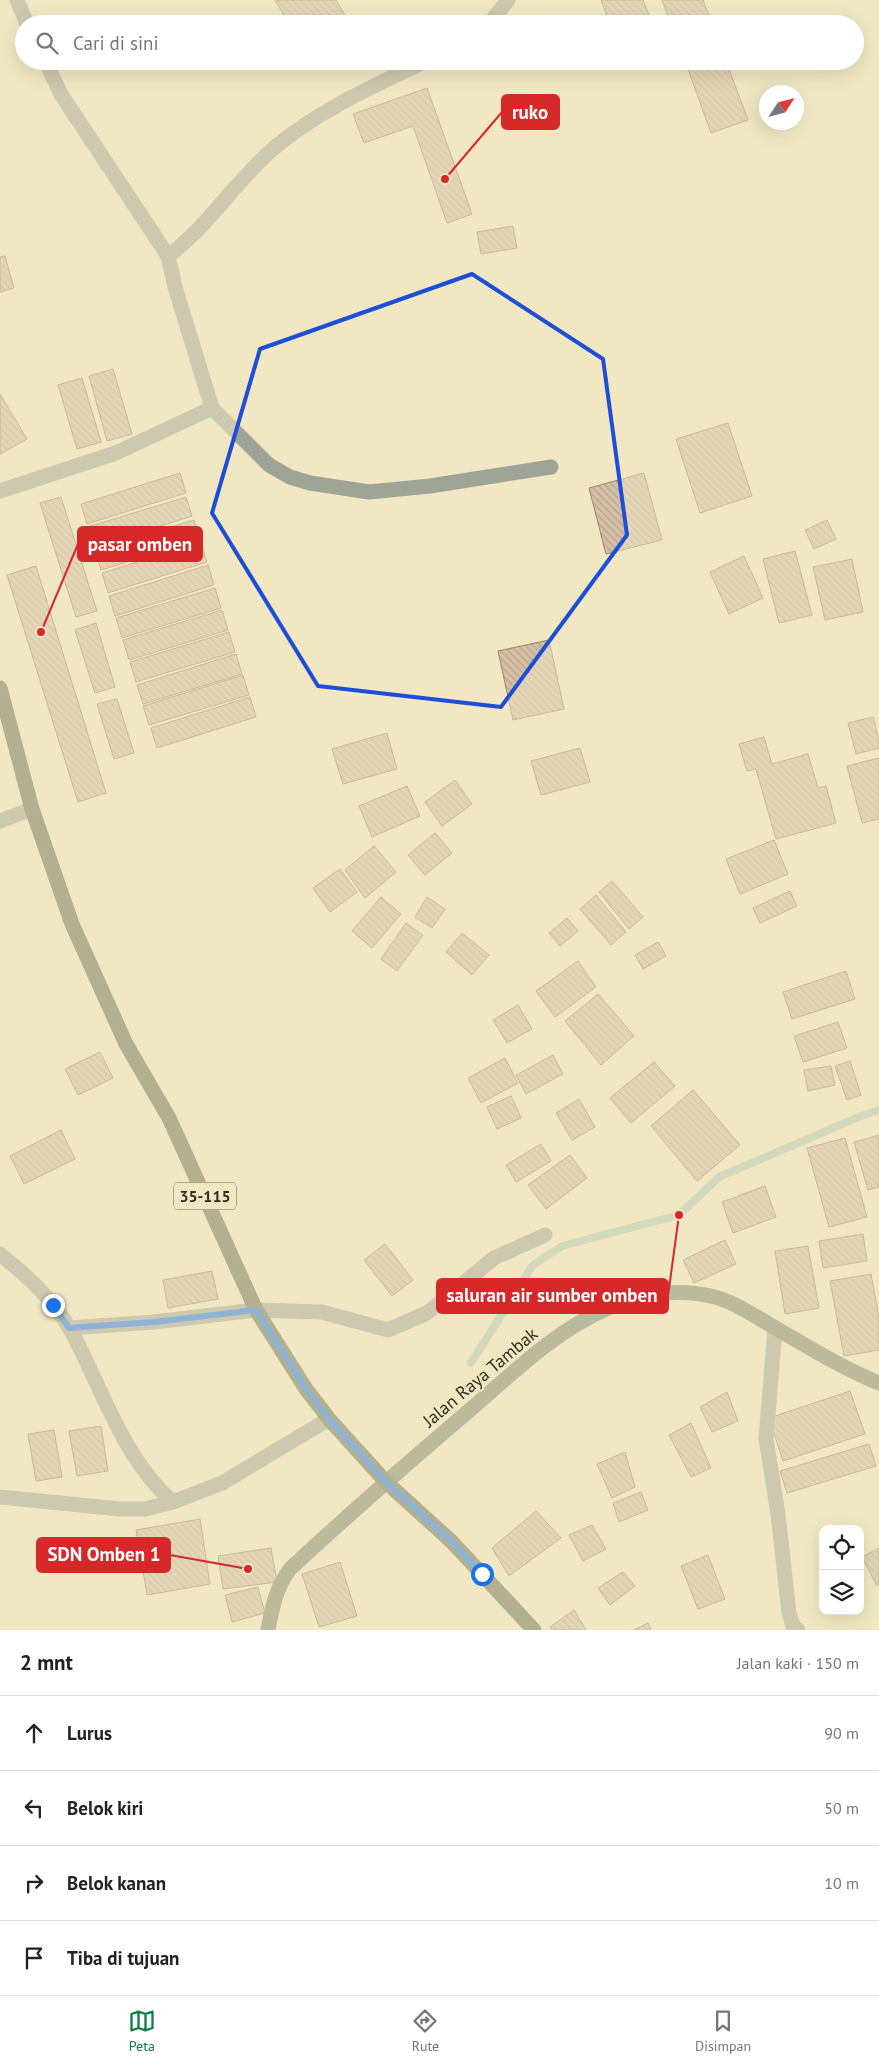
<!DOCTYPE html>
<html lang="id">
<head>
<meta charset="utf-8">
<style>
  :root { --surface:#fff; --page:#f6f6f6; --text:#222; --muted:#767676; --line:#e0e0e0; --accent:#0b8043 }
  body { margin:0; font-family:"PT Sans",sans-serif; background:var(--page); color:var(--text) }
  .controls { position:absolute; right:15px; bottom:15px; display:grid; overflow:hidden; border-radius:10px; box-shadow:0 5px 20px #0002 }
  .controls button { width:45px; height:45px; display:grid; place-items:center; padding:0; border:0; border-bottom:1px solid var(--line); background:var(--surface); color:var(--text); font:25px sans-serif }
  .compass { position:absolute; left:759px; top:85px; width:45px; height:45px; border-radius:50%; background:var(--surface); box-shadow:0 5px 20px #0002; rotate:54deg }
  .stop { position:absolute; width:15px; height:15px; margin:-11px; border:4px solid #1a73e8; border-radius:50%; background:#fff }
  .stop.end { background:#1a73e8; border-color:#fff; box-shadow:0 1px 5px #0008 }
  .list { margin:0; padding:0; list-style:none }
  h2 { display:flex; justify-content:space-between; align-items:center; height:65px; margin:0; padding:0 20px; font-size:21px }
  h2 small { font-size:16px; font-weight:400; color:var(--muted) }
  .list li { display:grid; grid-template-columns:32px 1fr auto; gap:15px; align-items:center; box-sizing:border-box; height:75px; padding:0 20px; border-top:1px solid var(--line) }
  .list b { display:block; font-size:19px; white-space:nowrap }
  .list em { font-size:16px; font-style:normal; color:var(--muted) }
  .icon { flex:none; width:28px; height:28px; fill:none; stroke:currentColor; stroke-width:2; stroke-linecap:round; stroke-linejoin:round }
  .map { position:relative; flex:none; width:879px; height:1630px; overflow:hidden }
  .search { position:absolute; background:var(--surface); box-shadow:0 5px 20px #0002; left:15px; right:15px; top:15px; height:55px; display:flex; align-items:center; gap:12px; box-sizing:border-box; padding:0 18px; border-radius:28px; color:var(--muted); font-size:19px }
  .sheet { height:365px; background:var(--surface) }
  nav { display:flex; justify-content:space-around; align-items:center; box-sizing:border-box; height:70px; border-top:1px solid var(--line); background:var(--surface); font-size:14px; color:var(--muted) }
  nav a { display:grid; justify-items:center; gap:2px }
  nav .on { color:var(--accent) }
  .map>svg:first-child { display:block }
</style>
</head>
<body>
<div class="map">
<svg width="879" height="1630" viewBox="0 0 879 1630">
  <defs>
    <pattern id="building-back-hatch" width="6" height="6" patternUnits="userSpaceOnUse" patternTransform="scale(1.25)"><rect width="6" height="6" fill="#d5bfa6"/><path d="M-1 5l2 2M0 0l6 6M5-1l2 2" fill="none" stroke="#b7a48e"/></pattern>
  </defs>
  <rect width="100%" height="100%" fill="#f1e8c3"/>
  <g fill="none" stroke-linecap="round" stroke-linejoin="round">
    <!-- stream -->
    <polyline stroke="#b0cab3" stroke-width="8" points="471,1363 533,1265 562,1246 679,1215 719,1177 861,1116 879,1110"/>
  </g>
  <!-- building -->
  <g fill="url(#building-back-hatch)" stroke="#998166">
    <polygon points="275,0 336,0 350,24 289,24"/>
    <polygon points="601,0 643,0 651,20 640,24 610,24"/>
    <polygon points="662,0 703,0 712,24 671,24"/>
    <polygon points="685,61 726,61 748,120 711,133"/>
    <polygon points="427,88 472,214 447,223 413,126 364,143 353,114"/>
    <polygon points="513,226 517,248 481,254 477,232"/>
    <polygon points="5,256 14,288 0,292 0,257"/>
    <polygon points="113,369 132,434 107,441 89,376"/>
    <polygon points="82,378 101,442 77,449 58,385"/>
    <polygon points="0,394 27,439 0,454"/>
    <polygon points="728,423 752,496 700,513 676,439"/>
    <polygon points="180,473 186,493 87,524 81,504"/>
    <polygon points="644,473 662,540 606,554 589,488"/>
    <polygon points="61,497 97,611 76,617 40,503"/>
    <polygon points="186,497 192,516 94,547 87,527"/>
    <polygon points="194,520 200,540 101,570 95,550"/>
    <polygon points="827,520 836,539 814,549 805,530"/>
    <polygon points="201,542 207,562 108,593 102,573"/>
    <polygon points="795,551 812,615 779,623 763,559"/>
    <polygon points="744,556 763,598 729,614 710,572"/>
    <polygon points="852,559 863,612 825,620 813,567"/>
    <polygon points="208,565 214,585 115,616 109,596"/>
    <polygon points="36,566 106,793 78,802 7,575"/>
    <polygon points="215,588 221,608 122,638 116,618"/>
    <polygon points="222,610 228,630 129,660 123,640"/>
    <polygon points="96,623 115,687 95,693 75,630"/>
    <polygon points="229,632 235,652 136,682 130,662"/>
    <polygon points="549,640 564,709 513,720 498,651"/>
    <polygon points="236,654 242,674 143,704 137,685"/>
    <polygon points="243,675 249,695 149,725 143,706"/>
    <polygon points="250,697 256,717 157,748 151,728"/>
    <polygon points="117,699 134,753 114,759 97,704"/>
    <polygon points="873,717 879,740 879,748 856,754 848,723"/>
    <polygon points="387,733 397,769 343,784 332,749"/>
    <polygon points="764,737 772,764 808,754 818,788 826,786 836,823 776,839 756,769 747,771 739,744"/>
    <polygon points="580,748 590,782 541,795 531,761"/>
    <polygon points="879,758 879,819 862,823 847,766"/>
    <polygon points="455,780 472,804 442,826 425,802"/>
    <polygon points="407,786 420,816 372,837 359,806"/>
    <polygon points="435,833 452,853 425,875 408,855"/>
    <polygon points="774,840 788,874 740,894 726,859"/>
    <polygon points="374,846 396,872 365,898 345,870"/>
    <polygon points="340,869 357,892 330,912 313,888"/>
    <polygon points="612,881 643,917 629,929 599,892"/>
    <polygon points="790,891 797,906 760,923 753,908"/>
    <polygon points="596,895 626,932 611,945 580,909"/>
    <polygon points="381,897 401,914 372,948 352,931"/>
    <polygon points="427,897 445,909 432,928 415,917"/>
    <polygon points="567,918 578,931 560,946 549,933"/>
    <polygon points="406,923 423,935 397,971 381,959"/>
    <polygon points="462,933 489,955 472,975 446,952"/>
    <polygon points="658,942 666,956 643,969 635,955"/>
    <polygon points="578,961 596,987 555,1017 536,991"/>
    <polygon points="846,971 855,999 792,1019 783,992"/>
    <polygon points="598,994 634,1036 601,1065 565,1021"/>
    <polygon points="518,1005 532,1029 507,1043 493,1020"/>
    <polygon points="838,1022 847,1048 803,1062 794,1036"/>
    <polygon points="100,1052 113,1078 78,1095 65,1069"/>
    <polygon points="553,1055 563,1074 526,1094 516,1075"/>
    <polygon points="505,1058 518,1083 481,1103 468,1078"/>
    <polygon points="850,1061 861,1095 847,1100 835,1066"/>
    <polygon points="654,1062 675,1086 631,1123 610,1098"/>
    <polygon points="831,1066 835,1085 808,1091 804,1070"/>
    <polygon points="693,1090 740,1145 697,1181 651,1126"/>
    <polygon points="511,1096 521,1118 497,1129 487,1107"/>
    <polygon points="579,1099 595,1127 572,1140 556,1113"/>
    <polygon points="61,1130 75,1159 24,1184 10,1156"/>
    <polygon points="879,1135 879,1187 868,1190 854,1142"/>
    <polygon points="845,1138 867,1217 829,1227 807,1148"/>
    <polygon points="541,1144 551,1161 516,1182 506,1165"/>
    <polygon points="570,1155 587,1178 546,1209 528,1185"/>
    <polygon points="765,1186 776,1217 733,1233 722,1202"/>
    <polygon points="863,1234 867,1261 823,1268 819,1241"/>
    <polygon points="725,1240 736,1264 694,1283 683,1260"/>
    <polygon points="385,1244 413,1280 392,1296 364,1260"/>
    <polygon points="808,1246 819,1308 785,1314 775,1251"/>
    <polygon points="212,1271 218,1299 168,1308 163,1280"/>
    <polygon points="871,1274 879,1318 879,1350 844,1356 830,1281"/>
    <polygon points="850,1391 865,1434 783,1461 769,1418"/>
    <polygon points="727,1392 738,1421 712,1432 700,1407"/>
    <polygon points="691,1423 711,1468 691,1477 669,1435"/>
    <polygon points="101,1426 108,1471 77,1476 69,1431"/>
    <polygon points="54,1430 62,1477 36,1481 28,1434"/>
    <polygon points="869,1444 876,1466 787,1493 780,1471"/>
    <polygon points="625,1452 635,1487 612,1498 597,1464"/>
    <polygon points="641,1492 648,1510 619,1522 613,1503"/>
    <polygon points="536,1511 561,1538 509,1576 492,1548"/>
    <polygon points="200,1519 210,1584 147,1595 136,1530"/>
    <polygon points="592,1525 606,1549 583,1561 569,1535"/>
    <polygon points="271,1548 277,1582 223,1589 218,1556"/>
    <polygon points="879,1548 879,1585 877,1586 862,1557"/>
    <polygon points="708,1555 725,1599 698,1609 681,1566"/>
    <polygon points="340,1562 357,1616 319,1627 302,1574"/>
    <polygon points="623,1572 635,1586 610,1605 598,1588"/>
    <polygon points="258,1587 265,1613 232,1622 225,1595"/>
    <polygon points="574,1610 586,1630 552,1630 550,1627"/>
    <polygon points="648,1623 651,1630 634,1630"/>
  </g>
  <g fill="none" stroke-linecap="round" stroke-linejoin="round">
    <!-- street -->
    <g stroke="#9fa596" stroke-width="15">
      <polyline points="17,0 27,24"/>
      <polyline points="489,24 508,0"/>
      <path d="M168 256C209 226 235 181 274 148 319 110 374 86 426 61"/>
      <polyline points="212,408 269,465 290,477 310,483 369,492 430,486 551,467"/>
      <polyline points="0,491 116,453 212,408 175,287 168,256 62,96 45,61"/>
      <polyline points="0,821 32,809"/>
      <path d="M0 1254C27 1276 52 1298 70 1329 102 1387 122 1458 173 1502"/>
      <polyline points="69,1328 154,1322 256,1310 322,1312 388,1330 427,1313 494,1258 545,1235"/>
      <polyline points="775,1328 766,1439 778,1514 789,1613 793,1626 798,1630"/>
      <polyline points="0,1497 120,1509 145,1509 173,1502 222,1483 329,1419"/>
    </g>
    <!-- secondary -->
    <path stroke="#7d846e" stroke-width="15" d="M268 1630C272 1608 276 1587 290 1569 349 1514 410 1461 471 1409 514 1372 555 1331 608 1308 640 1294 677 1288 711 1296 733 1301 753 1315 772 1326 807 1346 842 1368 879 1383"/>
    <!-- primary -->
    <polyline stroke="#646d52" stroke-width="15" points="0,688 32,809 72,924 126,1044 169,1118 256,1310 306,1389 329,1419 386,1482 451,1541 534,1630"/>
  </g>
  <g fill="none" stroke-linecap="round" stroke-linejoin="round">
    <!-- route -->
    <polyline stroke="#1a73e8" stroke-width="6" points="53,1305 69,1328 154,1322 256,1310 306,1389 329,1419 386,1482 451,1541 482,1574"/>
  </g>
  <!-- marked area -->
  <path d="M0 0H879V1630H0ZM472 274 603 359 627 535 501 707 318 686 212 513 260 349Z" fill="#f1e8c3" fill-opacity=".55" fill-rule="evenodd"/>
  <path fill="none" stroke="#1d4ed8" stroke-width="4" stroke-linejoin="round" d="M472 274 603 359 627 535 501 707 318 686 212 513 260 349Z"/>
  <g text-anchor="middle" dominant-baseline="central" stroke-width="4" stroke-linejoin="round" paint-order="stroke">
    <!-- shield labels -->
    <rect fill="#f1e8c3" stroke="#696450" stroke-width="1" x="174" y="1182.5" width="62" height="27" rx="4"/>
    <g font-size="16" font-weight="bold" fill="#2f2c1e">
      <text x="205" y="1196">35-115</text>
    </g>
    <!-- street labels -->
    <g font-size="18" fill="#2f2c1e" stroke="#f1e8c3">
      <text transform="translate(480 1377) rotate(-40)">Jalan Raya Tambak</text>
    </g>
  </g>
  <!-- callouts -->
  <path fill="none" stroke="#d62828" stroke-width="2" d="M445 179L502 112M41 632L78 544M679 1215L668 1296M248 1569L170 1555"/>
  <g fill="#d62828" stroke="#f1e8c3" stroke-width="2">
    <circle cx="445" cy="179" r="5"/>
    <circle cx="41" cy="632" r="5"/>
    <circle cx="679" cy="1215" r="5"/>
    <circle cx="248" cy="1569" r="5"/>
  </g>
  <g fill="#d62828" stroke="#d62828" stroke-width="2">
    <rect x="502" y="95" width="57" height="34" rx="5"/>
    <rect x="78" y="527" width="124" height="34" rx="5"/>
    <rect x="437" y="1279" width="231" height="34" rx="5"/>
    <rect x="37" y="1538" width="133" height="34" rx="5"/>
  </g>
  <g font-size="19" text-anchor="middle" font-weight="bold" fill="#fff">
    <text x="530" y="119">ruko</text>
    <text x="140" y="551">pasar omben</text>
    <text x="552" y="1302">saluran air sumber omben</text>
    <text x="104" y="1561">SDN Omben 1</text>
  </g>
</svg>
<div class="controls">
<button><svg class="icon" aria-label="locate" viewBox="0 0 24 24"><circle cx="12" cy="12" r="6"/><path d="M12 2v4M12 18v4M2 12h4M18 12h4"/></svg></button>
<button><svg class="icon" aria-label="layers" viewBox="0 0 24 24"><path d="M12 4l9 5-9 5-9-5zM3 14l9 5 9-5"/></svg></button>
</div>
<svg class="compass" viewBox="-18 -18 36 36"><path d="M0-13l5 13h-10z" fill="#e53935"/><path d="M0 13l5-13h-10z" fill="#767676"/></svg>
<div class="stop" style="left:482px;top:1574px"></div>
<div class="stop end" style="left:53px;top:1305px"></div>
<div class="search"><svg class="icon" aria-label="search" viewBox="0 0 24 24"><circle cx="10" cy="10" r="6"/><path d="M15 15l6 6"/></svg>Cari di sini</div>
</div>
<section class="sheet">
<h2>2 mnt<small>Jalan kaki · 150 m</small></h2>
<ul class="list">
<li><svg class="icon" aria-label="ahead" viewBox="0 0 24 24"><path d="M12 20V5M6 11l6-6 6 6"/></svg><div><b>Lurus</b></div><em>90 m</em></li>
<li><svg class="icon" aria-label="left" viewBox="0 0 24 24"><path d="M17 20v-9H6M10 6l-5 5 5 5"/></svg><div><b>Belok kiri</b></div><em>50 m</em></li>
<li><svg class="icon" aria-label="right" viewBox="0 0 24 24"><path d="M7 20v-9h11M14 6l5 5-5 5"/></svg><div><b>Belok kanan</b></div><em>10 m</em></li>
<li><svg class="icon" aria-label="arrive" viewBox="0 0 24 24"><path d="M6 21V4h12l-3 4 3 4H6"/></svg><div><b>Tiba di tujuan</b></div></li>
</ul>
</section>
<nav>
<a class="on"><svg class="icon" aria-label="map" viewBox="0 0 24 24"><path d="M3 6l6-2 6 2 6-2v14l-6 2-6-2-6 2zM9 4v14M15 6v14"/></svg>Peta</a>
<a><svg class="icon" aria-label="directions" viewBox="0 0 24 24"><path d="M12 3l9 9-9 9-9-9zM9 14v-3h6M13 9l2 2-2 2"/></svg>Rute</a>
<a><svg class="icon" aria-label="saved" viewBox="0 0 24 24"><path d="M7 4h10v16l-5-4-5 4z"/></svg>Disimpan</a>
</nav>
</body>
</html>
